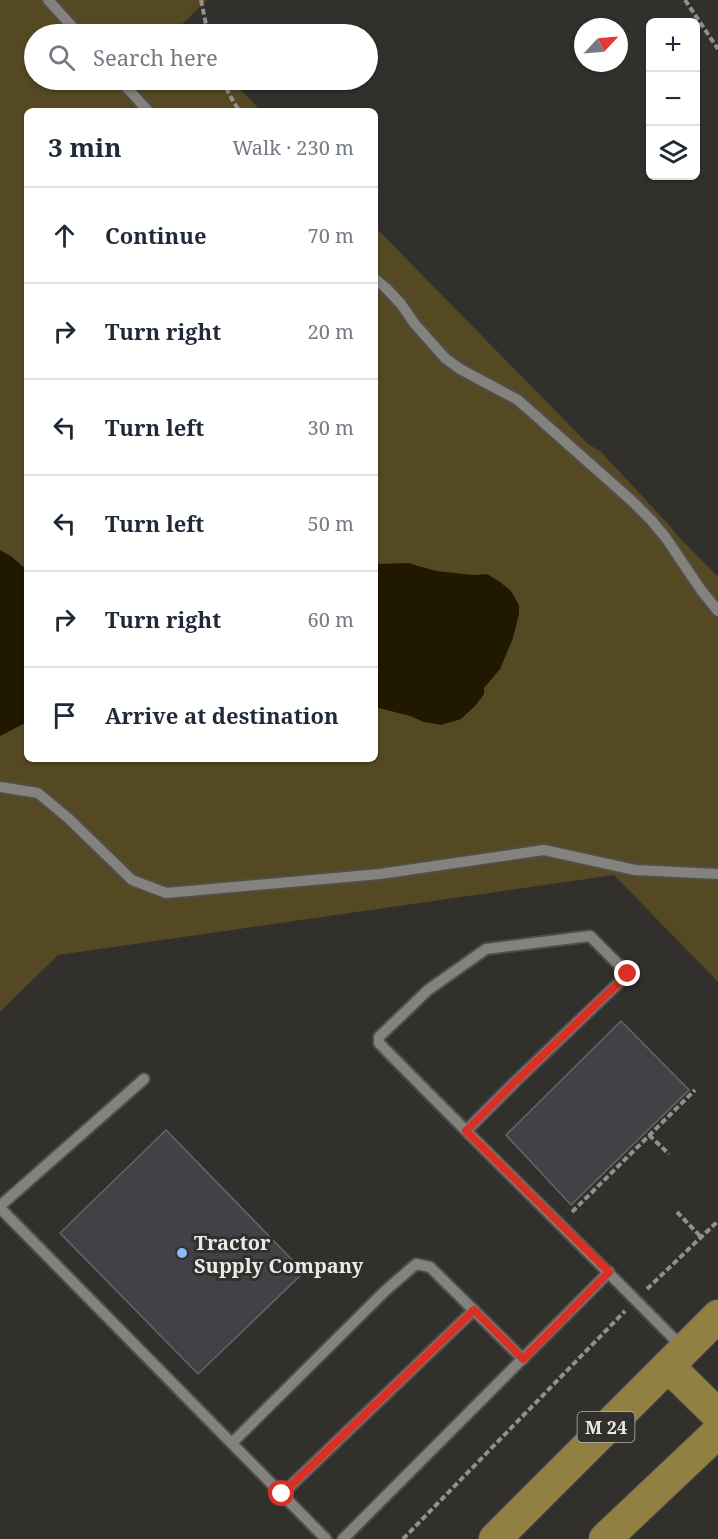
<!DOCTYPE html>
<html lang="en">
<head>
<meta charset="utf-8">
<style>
  :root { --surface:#fff; --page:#f2f2f3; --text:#1f2937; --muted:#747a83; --line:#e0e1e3 }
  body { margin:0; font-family:"Noto Serif",serif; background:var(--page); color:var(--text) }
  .controls { position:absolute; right:18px; top:18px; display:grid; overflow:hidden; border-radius:9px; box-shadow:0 2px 4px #0004 }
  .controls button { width:54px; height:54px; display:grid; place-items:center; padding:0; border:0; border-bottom:2px solid var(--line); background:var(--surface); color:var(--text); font:30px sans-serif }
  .compass { position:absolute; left:574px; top:18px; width:54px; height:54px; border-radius:50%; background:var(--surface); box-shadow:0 2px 4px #0004; rotate:64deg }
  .stop { position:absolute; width:18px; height:18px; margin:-14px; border:4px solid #d93025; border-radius:50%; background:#fff }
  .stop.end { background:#d93025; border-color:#fff; box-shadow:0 2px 6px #0008 }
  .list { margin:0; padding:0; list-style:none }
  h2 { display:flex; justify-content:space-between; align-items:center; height:78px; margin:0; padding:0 24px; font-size:26px }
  h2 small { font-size:20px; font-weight:400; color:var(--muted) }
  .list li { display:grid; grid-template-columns:39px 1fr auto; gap:18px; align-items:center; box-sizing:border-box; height:96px; padding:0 24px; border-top:2px solid var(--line) }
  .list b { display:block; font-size:22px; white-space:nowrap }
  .list em { font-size:20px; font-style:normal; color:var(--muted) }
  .icon { flex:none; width:33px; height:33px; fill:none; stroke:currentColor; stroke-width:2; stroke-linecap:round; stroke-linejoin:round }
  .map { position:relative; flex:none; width:718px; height:1539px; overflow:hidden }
  .search { position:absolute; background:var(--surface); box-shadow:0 2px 4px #0004; left:24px; top:24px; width:354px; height:66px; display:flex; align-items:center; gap:15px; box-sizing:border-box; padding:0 21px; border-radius:33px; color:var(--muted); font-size:22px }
  .panel { position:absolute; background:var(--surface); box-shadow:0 2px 4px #0004; left:24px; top:108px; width:354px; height:654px; border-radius:9px }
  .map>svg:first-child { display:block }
</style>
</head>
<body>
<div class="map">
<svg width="718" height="1539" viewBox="0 0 718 1539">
  <rect width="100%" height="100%" fill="#31302c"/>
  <!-- green -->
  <polygon fill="#554923" points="0,0 207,0 179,27 186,34 34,34 34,80 231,80 261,111 27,111 27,759 375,759 375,227 588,444 600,451 671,527 675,533 718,577 718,982 614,875 58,955 0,1012"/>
  <!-- water -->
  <g fill="#211800">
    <polygon points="0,550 12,557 27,570 27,722 0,736"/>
    <polygon points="408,563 436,571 474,575 487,574 500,582 511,591 519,605 519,614 513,638 500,669 484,688 484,694 476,705 461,719 441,725 424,722 410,716 375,707 375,564"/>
  </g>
  <!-- building -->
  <g fill="#404246" stroke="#64666b" stroke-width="1.5">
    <polygon points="621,1021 689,1090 571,1205 506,1135"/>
    <polygon points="166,1130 304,1272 198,1374 60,1233"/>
  </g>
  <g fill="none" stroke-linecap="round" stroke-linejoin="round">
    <defs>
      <g id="lane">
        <polyline points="48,0 79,34"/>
        <polyline points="120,80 148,111"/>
        <polyline points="375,279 386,288 401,304 414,323 445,358 460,369 518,400 632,501 651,520 666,538 701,590 718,611"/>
        <polyline points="0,787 38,793 68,818 132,880 166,893 380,874 544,850 635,870 718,874"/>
        <path d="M466 1131 516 1081 628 974 590 936 486 949 428 990 379 1037V1043C479 1145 582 1245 682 1347"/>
        <polyline points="0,1206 144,1079"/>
        <polyline points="0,1208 326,1539"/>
        <polyline points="232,1443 385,1291 416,1264 430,1267 523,1359"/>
        <polyline points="282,1494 474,1310"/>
        <polyline points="343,1539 609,1272"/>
      </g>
      <g id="primary">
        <polyline points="668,1366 718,1415"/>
        <polyline points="495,1539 718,1316"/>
        <polyline points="605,1539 718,1432"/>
      </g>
    </defs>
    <!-- lane casing -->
    <use href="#lane" stroke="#504f4b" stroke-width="14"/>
    <!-- primary casing -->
    <use href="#primary" stroke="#504f4b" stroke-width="34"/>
    <!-- path -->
    <g stroke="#91908c" stroke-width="4" stroke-dasharray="6 3" stroke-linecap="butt">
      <polyline points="201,0 208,34"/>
      <polyline points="685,0 718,49"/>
      <polyline points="222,80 234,103 240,111"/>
      <polyline points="649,1135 669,1154"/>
      <polyline points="572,1212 695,1090"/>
      <polyline points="677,1212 701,1237"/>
      <polyline points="647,1289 718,1221"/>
      <polyline points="403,1539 625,1311"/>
    </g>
    <!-- lane -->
    <use href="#lane" stroke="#84827d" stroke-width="10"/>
    <!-- primary -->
    <use href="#primary" stroke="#928043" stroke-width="32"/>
  </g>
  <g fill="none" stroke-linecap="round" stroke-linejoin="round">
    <!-- route -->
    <polyline stroke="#d93025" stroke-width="8" points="282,1494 474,1310 523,1359 609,1272 466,1131 516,1081 628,974"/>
  </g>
  <!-- markers -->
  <circle fill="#8db9fc" stroke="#31302c" stroke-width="2" cx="182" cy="1253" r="6"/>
  <g text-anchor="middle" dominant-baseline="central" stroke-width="6" stroke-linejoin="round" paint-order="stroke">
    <!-- shield labels -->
    <rect fill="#31302c" stroke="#b3b2af" stroke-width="1.5" x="577.5" y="1412" width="57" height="30" rx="4.5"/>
    <g font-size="18" font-weight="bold" fill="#ebeae7">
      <text x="606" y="1427">M 24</text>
    </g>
    <!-- poi labels -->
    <g font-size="20" font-weight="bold" fill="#ebeae7" stroke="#31302c" text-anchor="start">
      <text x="194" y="1242">Tractor<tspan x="194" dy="23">Supply Company</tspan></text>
    </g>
  </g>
</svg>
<div class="controls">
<button>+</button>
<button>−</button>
<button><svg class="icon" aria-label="layers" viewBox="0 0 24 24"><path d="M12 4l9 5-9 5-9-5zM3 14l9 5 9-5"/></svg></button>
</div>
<svg class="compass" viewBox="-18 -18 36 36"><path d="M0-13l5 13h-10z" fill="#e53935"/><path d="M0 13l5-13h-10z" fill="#747a83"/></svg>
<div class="stop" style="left:282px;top:1494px"></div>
<div class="stop end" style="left:628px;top:974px"></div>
<div class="search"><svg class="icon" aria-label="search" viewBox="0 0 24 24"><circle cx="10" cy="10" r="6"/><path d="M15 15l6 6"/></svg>Search here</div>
<section class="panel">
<h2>3 min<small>Walk · 230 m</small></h2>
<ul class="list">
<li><svg class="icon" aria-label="ahead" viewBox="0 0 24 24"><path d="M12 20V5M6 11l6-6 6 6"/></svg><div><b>Continue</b></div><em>70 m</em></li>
<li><svg class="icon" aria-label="right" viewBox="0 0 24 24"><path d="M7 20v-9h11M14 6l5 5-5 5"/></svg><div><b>Turn right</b></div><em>20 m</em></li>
<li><svg class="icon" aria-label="left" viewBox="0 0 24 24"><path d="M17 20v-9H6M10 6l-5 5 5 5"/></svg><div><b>Turn left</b></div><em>30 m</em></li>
<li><svg class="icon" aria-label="left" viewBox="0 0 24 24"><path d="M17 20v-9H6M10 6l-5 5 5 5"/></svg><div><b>Turn left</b></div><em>50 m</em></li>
<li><svg class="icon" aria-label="right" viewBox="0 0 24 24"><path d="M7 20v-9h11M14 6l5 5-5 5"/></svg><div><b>Turn right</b></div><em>60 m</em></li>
<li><svg class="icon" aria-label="arrive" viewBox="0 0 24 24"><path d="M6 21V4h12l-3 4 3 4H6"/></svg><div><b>Arrive at destination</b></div></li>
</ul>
</section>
</div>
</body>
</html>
